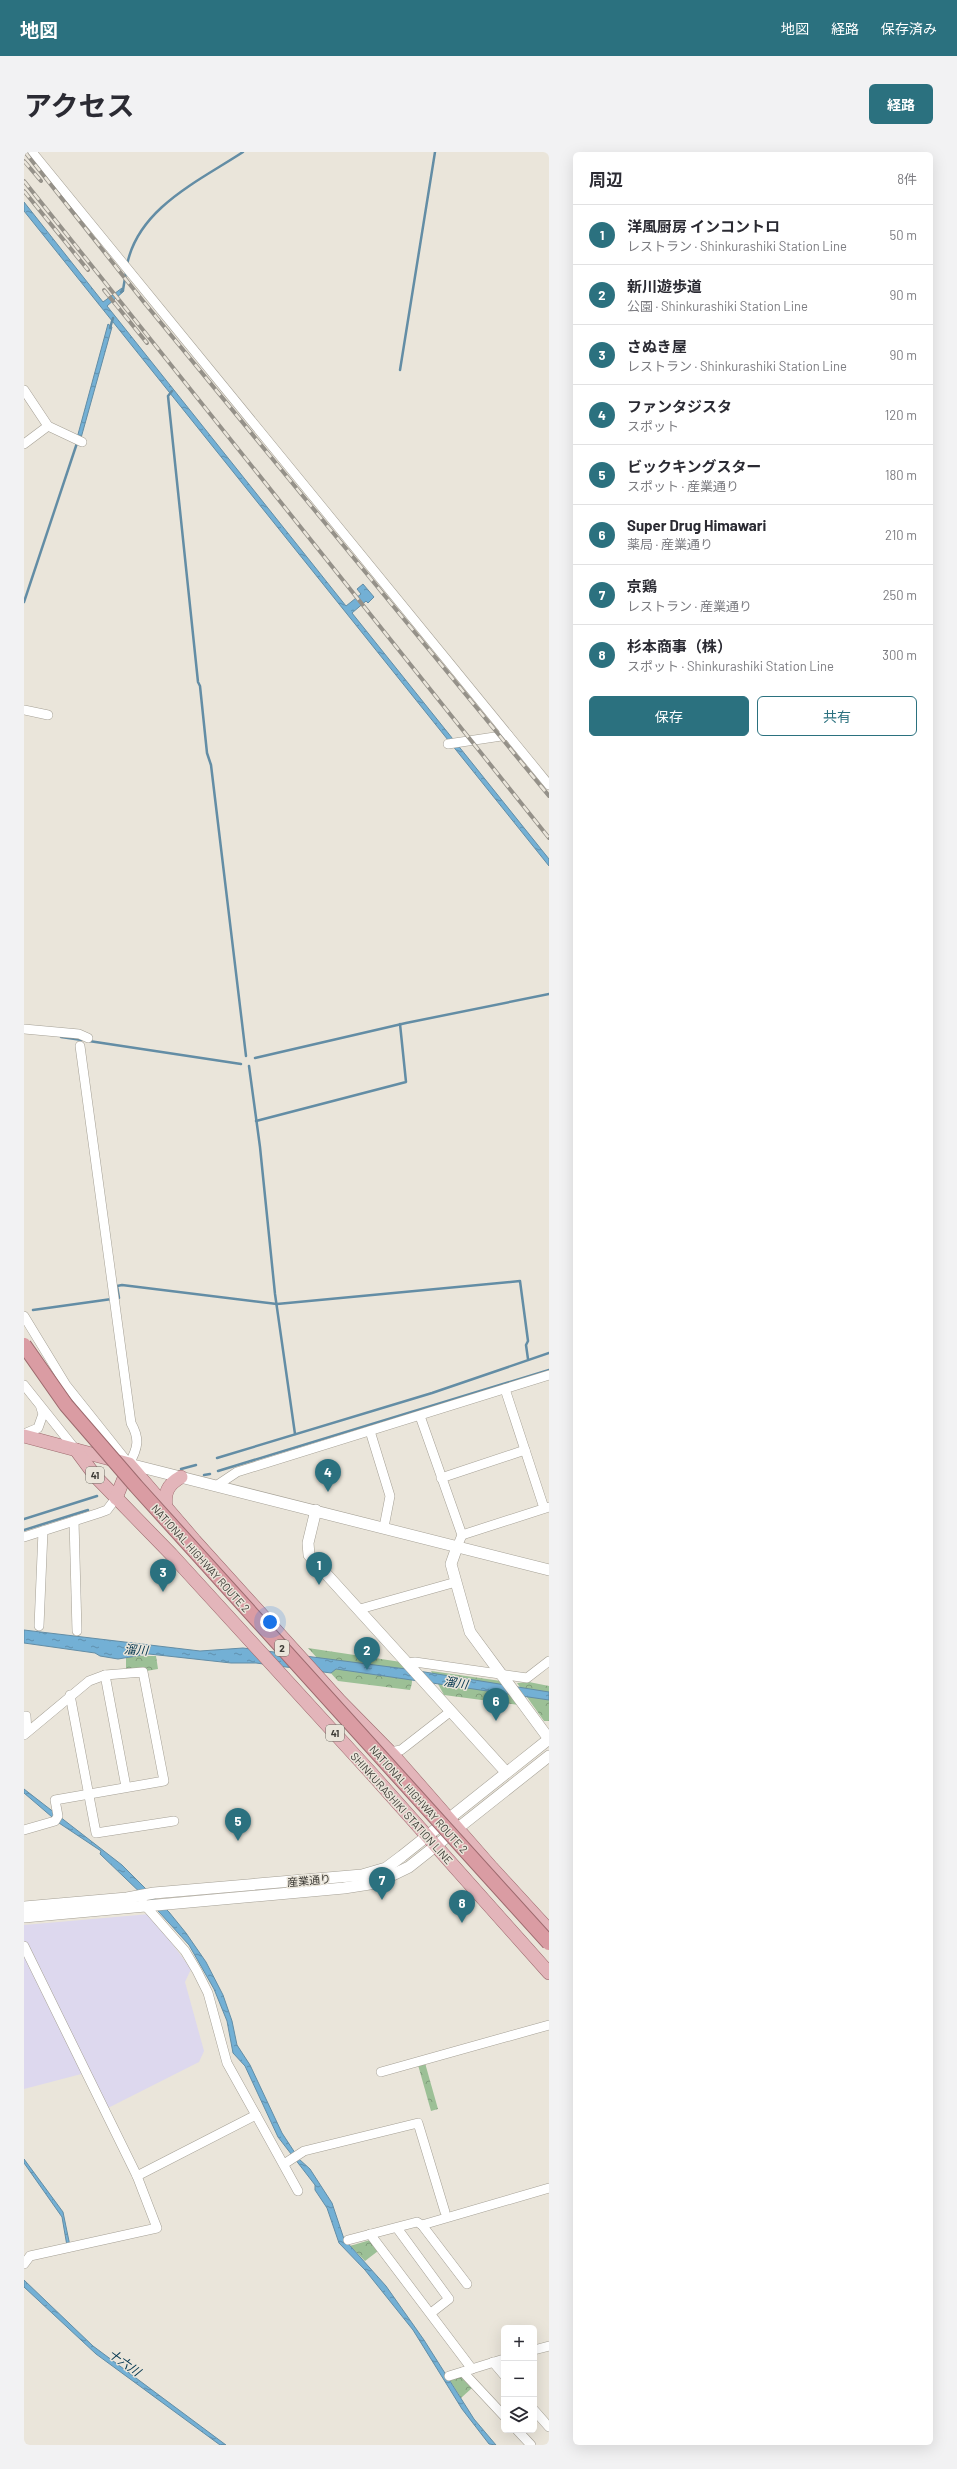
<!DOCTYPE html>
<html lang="ja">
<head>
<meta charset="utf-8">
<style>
  :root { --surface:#fff; --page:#f2f2f3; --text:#2b2b33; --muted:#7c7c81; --line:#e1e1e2; --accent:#2b717f }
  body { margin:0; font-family:Barlow,"Noto Sans JP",sans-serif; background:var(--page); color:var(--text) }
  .controls { position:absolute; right:12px; bottom:12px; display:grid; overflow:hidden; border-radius:6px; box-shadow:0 4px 16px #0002 }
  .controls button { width:36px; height:36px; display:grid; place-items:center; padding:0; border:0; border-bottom:1px solid var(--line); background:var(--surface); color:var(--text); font:20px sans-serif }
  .you { position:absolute; left:246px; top:1470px; width:14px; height:14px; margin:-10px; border:3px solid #fff; border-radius:50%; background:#1a73e8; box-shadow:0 0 0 6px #1a73e833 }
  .badge { display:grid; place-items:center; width:26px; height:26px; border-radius:50%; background:var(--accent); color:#fff; font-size:13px; font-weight:700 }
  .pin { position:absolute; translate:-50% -33px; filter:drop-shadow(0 1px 2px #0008) }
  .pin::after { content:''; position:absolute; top:21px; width:14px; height:12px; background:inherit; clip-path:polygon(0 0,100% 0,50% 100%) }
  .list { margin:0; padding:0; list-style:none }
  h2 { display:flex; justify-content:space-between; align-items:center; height:52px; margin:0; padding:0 16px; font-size:17px }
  h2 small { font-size:13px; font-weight:400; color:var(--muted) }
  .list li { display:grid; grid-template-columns:26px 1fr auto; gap:12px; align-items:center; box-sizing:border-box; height:60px; padding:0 16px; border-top:1px solid var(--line) }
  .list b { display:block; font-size:15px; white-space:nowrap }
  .list p { margin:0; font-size:13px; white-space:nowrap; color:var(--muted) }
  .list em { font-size:13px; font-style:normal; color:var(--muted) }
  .actions { display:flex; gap:8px; padding:12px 16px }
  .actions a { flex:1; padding:9px 0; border:1px solid var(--accent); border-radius:6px; text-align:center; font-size:14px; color:var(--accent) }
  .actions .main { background:var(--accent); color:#fff }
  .icon { flex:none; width:22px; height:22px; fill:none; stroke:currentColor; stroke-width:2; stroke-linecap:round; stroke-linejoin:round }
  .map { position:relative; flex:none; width:525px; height:2293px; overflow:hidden; border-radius:6px }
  header { display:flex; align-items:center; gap:24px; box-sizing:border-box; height:56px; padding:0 20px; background:var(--accent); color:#fff }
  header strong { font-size:19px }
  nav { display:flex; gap:22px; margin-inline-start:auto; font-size:14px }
  .intro { display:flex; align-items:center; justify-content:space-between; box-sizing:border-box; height:96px; padding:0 24px }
  h1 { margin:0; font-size:28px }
  .button { padding:10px 18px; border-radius:6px; background:var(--accent); color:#fff; font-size:14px; font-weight:700 }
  main { display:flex; gap:24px; padding:0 24px }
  aside { flex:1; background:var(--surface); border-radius:6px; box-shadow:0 4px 16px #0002 }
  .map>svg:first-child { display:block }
</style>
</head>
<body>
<header>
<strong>地図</strong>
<nav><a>地図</a><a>経路</a><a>保存済み</a></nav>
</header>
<div class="intro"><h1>アクセス</h1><a class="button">経路</a></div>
<main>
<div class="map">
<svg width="525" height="2293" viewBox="0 0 525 2293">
  <defs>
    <pattern id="park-crowns" width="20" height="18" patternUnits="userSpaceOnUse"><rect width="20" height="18" fill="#9cc096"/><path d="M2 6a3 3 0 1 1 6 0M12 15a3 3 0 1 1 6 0" fill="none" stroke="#809d7b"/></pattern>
    <pattern id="water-ripples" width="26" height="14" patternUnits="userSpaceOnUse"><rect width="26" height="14" fill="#73b0d5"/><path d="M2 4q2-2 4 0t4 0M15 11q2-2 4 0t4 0" fill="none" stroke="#6090ae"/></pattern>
  </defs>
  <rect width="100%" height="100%" fill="#eae5da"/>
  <!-- commercial -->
  <polygon fill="#ddd8ee" points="126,1762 167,1817 161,1830 180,1899 175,1910 84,1956 65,1920 0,1937 0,1773"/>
  <!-- park -->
  <g fill="url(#park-crowns)">
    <path d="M284 1496 377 1510C380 1523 393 1521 386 1538L314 1529Z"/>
    <polygon points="110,1504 132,1504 134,1517 122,1519 122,1516 102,1517 102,1506"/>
    <polygon points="407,1519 477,1529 495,1553 420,1543"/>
    <polygon points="505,1530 525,1534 525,1569 520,1569 493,1531"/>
    <polygon points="401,1911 414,1957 407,1959 394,1913"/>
    <polygon points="346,2088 354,2099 341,2109 326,2094"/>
    <polygon points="436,2223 448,2236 437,2246 425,2227"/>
  </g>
  <!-- water -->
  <g fill="url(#water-ripples)" stroke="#638da5">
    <polygon points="0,50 79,150 98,136 100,139 83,154 322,454 337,442 333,437 339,432 350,445 344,451 342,449 328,461 525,707 525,714 0,59"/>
    <polygon points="84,172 88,175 57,286 53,286"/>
    <polygon points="0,1478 176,1499 219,1496 382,1517 525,1540 525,1548 312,1517 307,1521 232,1511 207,1511 125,1502 94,1507 76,1504 71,1501 0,1491"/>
    <polygon points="0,1637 98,1713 145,1760 162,1781 182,1810 199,1843 208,1869 213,1893 226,1913 258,1981 275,2007 286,2017 308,2051 320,2087 362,2134 400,2188 450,2267 472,2293 465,2292 438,2257 389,2178 341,2118 315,2091 303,2056 291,2038 291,2033 254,1985 221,1914 209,1901 203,1869 190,1837 165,1793 125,1749 76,1702 77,1699 35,1671 0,1641"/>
    <polygon points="0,2007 39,2060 46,2094 43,2094 38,2065 0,2011"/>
    <polygon points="0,2128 69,2194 202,2293 196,2293 72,2202 0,2135"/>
  </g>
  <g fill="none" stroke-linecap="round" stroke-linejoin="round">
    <!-- stream -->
    <g stroke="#638da5" stroke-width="2.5">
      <path d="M103 113C114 56 175 29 219 0"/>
      <polyline points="97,140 99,138 102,120"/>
      <polyline points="86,176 89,166"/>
      <polyline points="376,218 411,0"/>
      <polyline points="148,239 144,244 174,530 176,534 183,601 187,613 222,904"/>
      <polyline points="0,450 53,291"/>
      <polyline points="37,885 58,888"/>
      <polyline points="65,889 217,912"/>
      <polyline points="231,906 382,871 525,842"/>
      <polyline points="225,914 236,995 251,1142 271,1282"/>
      <polyline points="232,969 382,930 376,872"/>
      <polyline points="9,1158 95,1146 93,1134 98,1133 253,1152 496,1129 504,1189 502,1193 504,1207"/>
      <polyline points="193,1306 408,1241 525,1201"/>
      <polyline points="157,1317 172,1313"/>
      <polyline points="194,1319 525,1218"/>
      <polyline points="180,1323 186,1322"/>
      <polyline points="0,1367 73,1344"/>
      <polyline points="0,1378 64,1358"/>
    </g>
    <defs>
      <g id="minor">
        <polyline points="8,0 525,633"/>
        <polyline points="0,238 24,274"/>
        <polyline points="0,292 24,274 58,290"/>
        <polyline points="0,558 24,563"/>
        <polyline points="424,592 484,583"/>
        <polyline points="0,877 55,882 64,886"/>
        <path d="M0 1164 42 1233 105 1312C114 1296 116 1287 107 1271L56 894"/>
        <polyline points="0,1233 52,1298"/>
        <polyline points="481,1237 520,1356"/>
        <polyline points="396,1264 438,1383 433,1395"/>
        <polyline points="346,1279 366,1344 360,1375"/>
        <polyline points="0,1282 14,1276 19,1262 17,1256"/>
        <polyline points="417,1326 501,1298"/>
        <polyline points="192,1334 213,1320 525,1223"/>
        <polyline points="50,1369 53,1479"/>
        <polyline points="438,1383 525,1355"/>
        <polyline points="0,1385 75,1361 83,1358 92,1346"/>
        <polyline points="336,1457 432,1430"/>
        <polyline points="15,1474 19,1379"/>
        <polyline points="384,1511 391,1510 503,1526 525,1509"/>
        <polyline points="46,1543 72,1681 150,1669"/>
        <polyline points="0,1564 2,1564 3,1580"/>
        <polyline points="0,1583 65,1529 81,1523 102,1635"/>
        <polyline points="366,1600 377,1598 427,1559"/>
        <polyline points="0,1678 31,1669 34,1664 31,1648 140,1629 119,1520 81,1523"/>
        <polyline points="0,1794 113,2024 133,2076 6,2104 0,2112"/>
        <polyline points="357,1920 525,1873"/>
        <polyline points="232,1963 274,2039"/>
        <polyline points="260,2012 280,1999 394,1971 421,2060"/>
        <polyline points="113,2024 232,1963 203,1911 184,1841 173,1819 161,1799 119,1751"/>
        <polyline points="398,2073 443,2132"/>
        <polyline points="373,2076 425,2147 407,2161"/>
        <polyline points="346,2082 448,2217"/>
        <polyline points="324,2088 393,2070 398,2073 525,2036"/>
        <polyline points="510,2198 525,2194"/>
        <polyline points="469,2210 480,2223"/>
        <polyline points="439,2220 480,2264"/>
        <polyline points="425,2224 480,2207"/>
        <polyline points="510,2258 525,2275"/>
        <polyline points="493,2278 507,2293"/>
      </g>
      <g id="tertiary">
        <polyline points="105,1312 525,1418"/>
        <polyline points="292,1358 284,1391 285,1403 482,1620"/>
        <polyline points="433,1395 427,1412 446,1480 525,1587"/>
        <polyline points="0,1755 103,1746 130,1741 338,1723 362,1716 378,1704 525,1587"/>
        <polyline points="0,1765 320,1736 352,1731 385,1715 525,1604"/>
      </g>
      <g id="primary">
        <polyline points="0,1284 105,1312 171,1389 316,1549 370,1604 468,1716 525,1778"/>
        <polyline points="52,1298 72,1325 147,1402 347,1621 525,1821"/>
        <polyline points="92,1346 105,1314"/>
        <path d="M142 1357C140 1341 143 1333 157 1325"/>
      </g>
    </defs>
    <!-- minor casing -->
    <use href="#minor" stroke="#a5a095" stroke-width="10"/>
    <!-- tertiary casing -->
    <use href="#tertiary" stroke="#a5a095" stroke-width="12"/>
    <!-- primary casing -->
    <use href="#primary" stroke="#9d6a6e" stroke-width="14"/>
    <!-- minor -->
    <use href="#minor" stroke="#fff" stroke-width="9"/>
    <!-- tertiary -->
    <use href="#tertiary" stroke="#fff" stroke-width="11"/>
    <!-- primary -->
    <use href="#primary" stroke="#e3b5ba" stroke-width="13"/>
    <defs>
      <g id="rail">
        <polyline points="1,0 119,149 525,644"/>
        <polyline points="0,9 17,29"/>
        <polyline points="0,29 525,686"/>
        <polyline points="0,39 64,118"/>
        <polyline points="80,138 123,191"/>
      </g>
    </defs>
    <!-- rail casing -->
    <use href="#rail" stroke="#959189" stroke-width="4"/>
    <!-- rail -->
    <use href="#rail" stroke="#eae5da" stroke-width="2.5" stroke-dasharray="8" stroke-linecap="butt"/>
    <defs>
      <polyline id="trunk-bridge" points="0,1193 42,1253 112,1334 525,1791"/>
    </defs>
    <!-- trunk-bridge casing -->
    <use href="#trunk-bridge" stroke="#9d6a6e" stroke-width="16" stroke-linecap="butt"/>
    <!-- trunk-bridge -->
    <use href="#trunk-bridge" stroke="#da9ca3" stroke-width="14"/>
  </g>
  <g text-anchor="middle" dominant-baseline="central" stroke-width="3" stroke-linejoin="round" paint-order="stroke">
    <!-- shield labels -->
    <g fill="#eae5da" stroke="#716e67" stroke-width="1">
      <rect x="62" y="1315" width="18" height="16" rx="3"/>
      <rect x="251" y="1488" width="14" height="16" rx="3"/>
      <rect x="302" y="1573" width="18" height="16" rx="3"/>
    </g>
    <g font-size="10" font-weight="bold" fill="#3d3b36">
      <text x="71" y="1323">41</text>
      <text x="258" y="1496">2</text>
      <text x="311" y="1581">41</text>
    </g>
    <!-- street labels -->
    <g font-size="11" fill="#3d3b36" stroke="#eae5da">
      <text transform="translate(177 1406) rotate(48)">NATIONAL HIGHWAY ROUTE 2</text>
      <text transform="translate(395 1647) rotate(48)">NATIONAL HIGHWAY ROUTE 2</text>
      <text transform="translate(378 1656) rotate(48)">SHINKURASHIKI STATION LINE</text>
      <text transform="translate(285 1728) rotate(-5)">産業通り</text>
    </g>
    <!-- water labels -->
    <g font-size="12" font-style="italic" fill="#00344e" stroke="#eae5da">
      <text transform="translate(112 1497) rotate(4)">溜川</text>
      <text transform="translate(432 1530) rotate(9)">溜川</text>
      <text transform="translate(101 2210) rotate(36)">十六川</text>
    </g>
  </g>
</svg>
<div class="controls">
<button>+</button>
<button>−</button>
<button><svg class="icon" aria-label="layers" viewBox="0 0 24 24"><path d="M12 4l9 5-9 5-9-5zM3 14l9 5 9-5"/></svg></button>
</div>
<div class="you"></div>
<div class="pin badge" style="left:295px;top:1433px">1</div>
<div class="pin badge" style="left:343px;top:1518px">2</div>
<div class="pin badge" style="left:139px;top:1440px">3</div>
<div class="pin badge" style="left:304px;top:1340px">4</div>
<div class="pin badge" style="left:214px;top:1689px">5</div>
<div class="pin badge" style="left:472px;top:1569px">6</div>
<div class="pin badge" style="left:358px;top:1748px">7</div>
<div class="pin badge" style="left:438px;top:1771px">8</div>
</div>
<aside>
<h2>周辺<small>8件</small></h2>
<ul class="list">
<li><span class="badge">1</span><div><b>洋風厨房 インコントロ</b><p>レストラン · Shinkurashiki Station Line</p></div><em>50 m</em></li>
<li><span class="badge">2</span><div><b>新川遊歩道</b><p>公園 · Shinkurashiki Station Line</p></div><em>90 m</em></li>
<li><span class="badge">3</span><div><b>さぬき屋</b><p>レストラン · Shinkurashiki Station Line</p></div><em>90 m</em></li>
<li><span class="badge">4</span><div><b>ファンタジスタ</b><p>スポット</p></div><em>120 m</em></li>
<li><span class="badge">5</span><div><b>ビックキングスター</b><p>スポット · 産業通り</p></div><em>180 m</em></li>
<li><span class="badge">6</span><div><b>Super Drug Himawari</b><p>薬局 · 産業通り</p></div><em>210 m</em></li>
<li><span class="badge">7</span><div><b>京鶏</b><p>レストラン · 産業通り</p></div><em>250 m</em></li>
<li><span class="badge">8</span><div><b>杉本商事（株）</b><p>スポット · Shinkurashiki Station Line</p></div><em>300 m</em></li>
</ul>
<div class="actions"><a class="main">保存</a><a>共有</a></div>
</aside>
</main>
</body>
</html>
